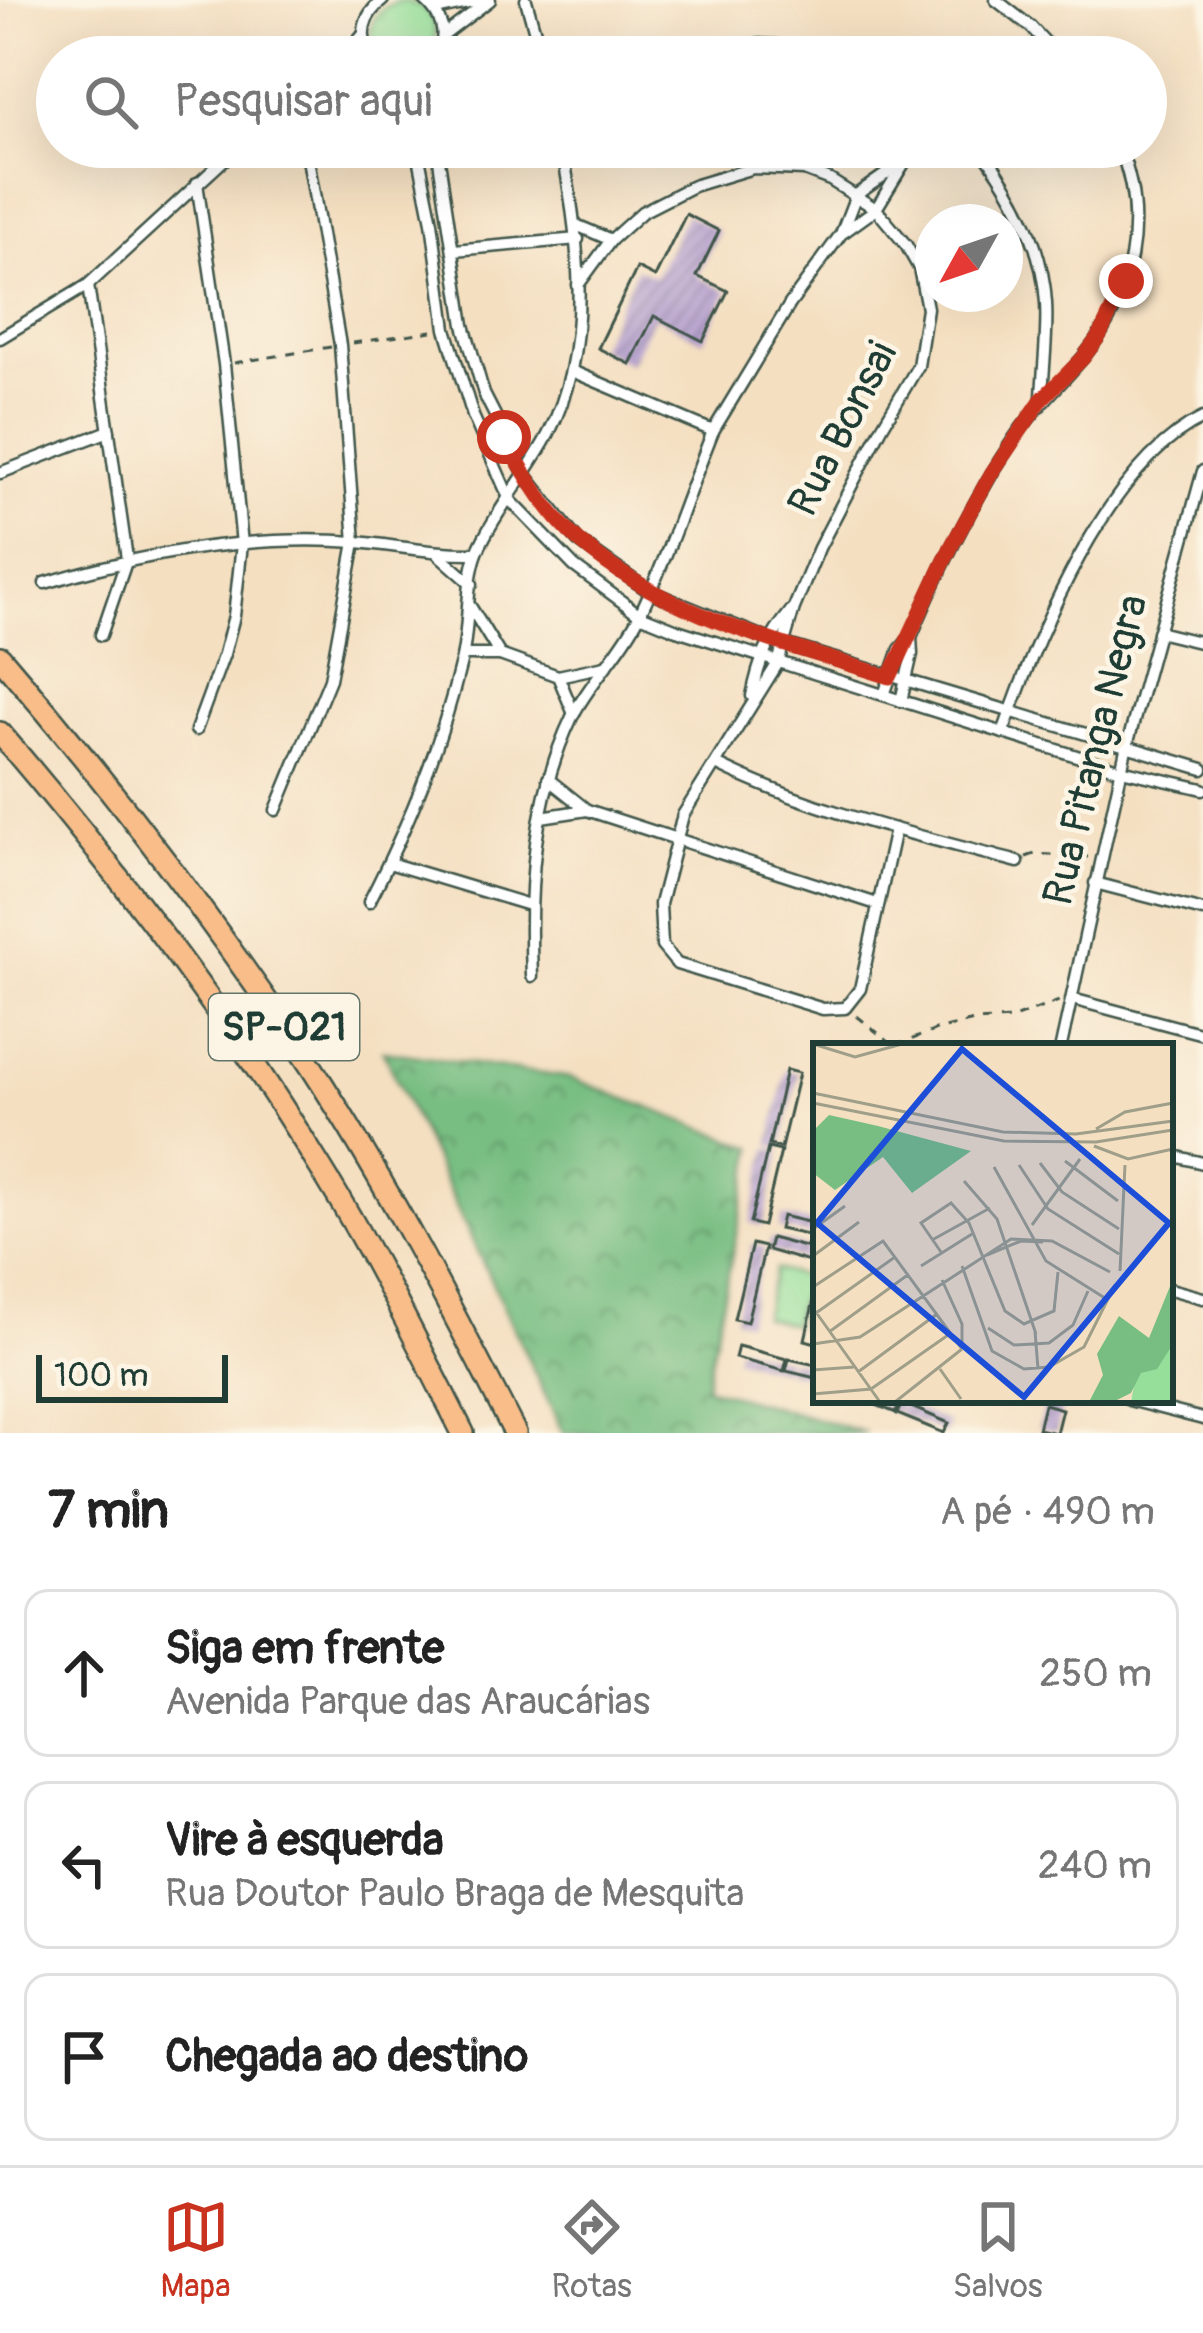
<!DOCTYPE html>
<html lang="pt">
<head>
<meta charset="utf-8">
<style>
  :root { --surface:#fff; --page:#f2f2f2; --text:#222; --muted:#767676; --line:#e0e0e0; --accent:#c8321e }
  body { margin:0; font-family:Pangolin,sans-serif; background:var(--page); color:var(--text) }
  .compass { position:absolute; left:915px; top:204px; width:108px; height:108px; border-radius:50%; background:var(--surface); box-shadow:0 12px 48px #0002; rotate:230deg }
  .scale { position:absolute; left:36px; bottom:30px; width:192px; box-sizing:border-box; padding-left:12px; border:6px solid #1f3d34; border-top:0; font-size:33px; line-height:42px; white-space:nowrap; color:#1f3d34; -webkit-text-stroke:9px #fcf5e5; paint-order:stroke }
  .stop { position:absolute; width:36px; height:36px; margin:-27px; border:9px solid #c8321e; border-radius:50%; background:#fff }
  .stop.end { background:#c8321e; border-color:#fff; box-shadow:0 3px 12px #0008 }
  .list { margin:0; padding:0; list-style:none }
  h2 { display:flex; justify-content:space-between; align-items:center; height:156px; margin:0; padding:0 48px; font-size:51px }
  h2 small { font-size:39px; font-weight:400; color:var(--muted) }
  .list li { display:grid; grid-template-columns:78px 1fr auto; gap:36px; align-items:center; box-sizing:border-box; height:168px; margin:0 24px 24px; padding:0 24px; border:3px solid var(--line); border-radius:24px }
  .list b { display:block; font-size:45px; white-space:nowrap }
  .list p { margin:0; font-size:39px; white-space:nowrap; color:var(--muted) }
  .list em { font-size:39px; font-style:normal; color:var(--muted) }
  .icon { flex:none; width:66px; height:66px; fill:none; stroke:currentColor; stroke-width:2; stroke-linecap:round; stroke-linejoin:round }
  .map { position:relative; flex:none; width:1203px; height:1433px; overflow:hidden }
  .search { position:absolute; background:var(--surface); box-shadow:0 12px 48px #0002; left:36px; right:36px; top:36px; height:132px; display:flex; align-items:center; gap:30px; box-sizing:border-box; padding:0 42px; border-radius:66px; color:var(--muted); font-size:45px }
  .sheet { height:732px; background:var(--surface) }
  nav { display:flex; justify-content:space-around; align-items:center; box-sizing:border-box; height:168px; border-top:3px solid var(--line); background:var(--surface); font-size:33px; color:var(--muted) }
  nav a { display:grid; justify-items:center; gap:6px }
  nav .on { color:var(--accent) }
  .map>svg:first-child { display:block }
</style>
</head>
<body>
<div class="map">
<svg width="1203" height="1433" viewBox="0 0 1203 1433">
  <defs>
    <pattern id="grass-tufts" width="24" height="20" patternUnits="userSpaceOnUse" patternTransform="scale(3)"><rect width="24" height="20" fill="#95df9a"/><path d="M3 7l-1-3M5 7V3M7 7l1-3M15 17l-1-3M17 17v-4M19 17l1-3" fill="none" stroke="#80c085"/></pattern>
    <pattern id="forest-crowns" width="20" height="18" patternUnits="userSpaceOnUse" patternTransform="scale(3)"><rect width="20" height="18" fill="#78be82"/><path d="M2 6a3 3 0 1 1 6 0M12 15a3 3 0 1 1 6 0" fill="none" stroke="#629c6b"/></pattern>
    <pattern id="building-hatch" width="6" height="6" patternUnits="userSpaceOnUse" patternTransform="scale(3)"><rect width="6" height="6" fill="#b6a0ce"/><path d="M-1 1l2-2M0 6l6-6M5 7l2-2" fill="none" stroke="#9384a8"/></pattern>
  </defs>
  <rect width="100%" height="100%" fill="#fcf5e5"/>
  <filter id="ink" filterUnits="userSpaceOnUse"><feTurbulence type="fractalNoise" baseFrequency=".00833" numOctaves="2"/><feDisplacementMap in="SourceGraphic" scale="24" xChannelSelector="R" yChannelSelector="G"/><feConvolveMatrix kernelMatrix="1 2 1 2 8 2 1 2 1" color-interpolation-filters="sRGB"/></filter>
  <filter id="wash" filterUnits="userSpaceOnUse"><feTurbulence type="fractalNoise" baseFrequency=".004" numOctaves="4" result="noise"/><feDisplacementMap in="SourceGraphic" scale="48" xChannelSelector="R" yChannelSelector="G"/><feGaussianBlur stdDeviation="2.7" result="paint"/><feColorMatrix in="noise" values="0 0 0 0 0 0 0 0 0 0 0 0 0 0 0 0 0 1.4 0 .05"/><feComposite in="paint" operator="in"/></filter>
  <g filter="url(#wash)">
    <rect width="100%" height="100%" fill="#f4dfc1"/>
    <!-- grass -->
    <path fill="url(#grass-tufts)" stroke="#5a8e67" stroke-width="3" d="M402 1C433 5 444 31 427 57H380C362 33 372 7 402 1Z"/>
    <!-- forest -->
    <polygon fill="url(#forest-crowns)" stroke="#4c7e5b" stroke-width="3" points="383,1051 571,1078 754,1148 705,1387 866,1433 563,1433"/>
    <!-- pitch -->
    <polygon fill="#95df9a" stroke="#5a8e67" stroke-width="3" points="775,1269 805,1277 793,1325 763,1317"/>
    <g id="blocks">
      <!-- building -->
      <g fill="url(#building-hatch)">
        <polygon points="686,214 719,231 697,276 728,291 703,341 654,316 630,364 598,348 637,268 655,277"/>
        <polygon points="786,1070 799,1073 781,1148 769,1145"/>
        <polygon points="768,1148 781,1151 763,1226 750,1223"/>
        <polygon points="782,1216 816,1224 816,1237 779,1229"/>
        <polygon points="771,1238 816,1250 816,1264 768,1250"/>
        <polygon points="752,1244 765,1247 747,1322 734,1319"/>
        <polygon points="814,1300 816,1300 816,1343 805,1340"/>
        <polygon points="738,1346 787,1359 784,1371 735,1358"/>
        <polygon points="789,1359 816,1365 816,1378 786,1371"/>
        <polygon points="864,1400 897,1400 900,1402 896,1413"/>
        <polygon points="902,1403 949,1423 944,1433 897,1414"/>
        <polygon points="1044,1404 1062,1409 1056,1433 1038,1429"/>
      </g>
    </g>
  </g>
  <g filter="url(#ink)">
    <use href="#blocks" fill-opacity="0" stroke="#3f5549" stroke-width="3"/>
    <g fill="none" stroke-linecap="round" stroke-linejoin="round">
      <defs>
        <g id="street">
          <path d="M424 0C442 15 449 36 436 57"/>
          <polyline points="526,0 542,57"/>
          <polyline points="996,0 1031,27 1059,57"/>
          <polyline points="435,10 482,0"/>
          <polyline points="444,35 490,0"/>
          <polyline points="344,57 363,35"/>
          <path d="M371 57C358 36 363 15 383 0"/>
          <path d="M679 57C732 39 785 41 838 57"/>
          <polyline points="1020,57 1042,39"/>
          <polyline points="417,147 432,222 446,329 473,416 510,500 574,566 640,615 677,630 1121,770 1203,789"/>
          <polyline points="437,147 464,325 484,394 525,474 578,541 649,591 768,639 1203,769"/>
          <path d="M980 147C1014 192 1043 246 1046 303 1048 334 1043 368 1042 399"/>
          <polyline points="576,225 611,240"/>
          <polyline points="844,232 876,209 906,160 920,147"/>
          <polyline points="454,250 578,239"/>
          <polyline points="88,285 127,559 101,635"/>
          <polyline points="578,285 611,240 642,212 693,186 753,168 804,170 830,180 876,209 906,245 919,268 927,308 918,366 882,427 819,548 794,608 778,663 683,815 660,904 662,946 677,964 823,1009 845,1008 860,989 895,829"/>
          <polyline points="0,338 88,285 238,147"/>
          <polyline points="574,372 713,431"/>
          <polyline points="0,473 109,431"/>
          <polyline points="438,554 472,584"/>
          <path d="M45 583C145 553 251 534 357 542 398 546 436 554 477 553"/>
          <polyline points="470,606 500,655"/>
          <polyline points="1158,632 1203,643"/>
          <polyline points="463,655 500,655 558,676 605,666"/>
          <polyline points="558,676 574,714"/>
          <path d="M884 695 900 649 911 637C940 568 972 502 1013 440 1034 408 1061 385 1085 355 1133 296 1149 218 1119 147"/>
          <path d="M752 696C759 660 768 639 791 611"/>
          <polyline points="901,701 912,654 911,637"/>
          <polyline points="196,730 224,654 234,616 242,544 224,364 197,183"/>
          <path d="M1003 733C1036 638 1107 463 1203 418"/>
          <path d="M716 764C810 811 917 835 1018 862"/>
          <polyline points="548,779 587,810 877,904"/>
          <polyline points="276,810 330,679 355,542 340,345 306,147"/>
          <polyline points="541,817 587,810"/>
          <polyline points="389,863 529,905"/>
          <polyline points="1095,883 1203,911"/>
          <path d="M369 902C409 824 441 747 461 662 470 628 465 586 477 553 491 518 529 471 548 435 594 346 579 242 562 147"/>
          <path d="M532 976C528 888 533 799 572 717 590 682 620 653 638 618 667 559 688 493 713 431L790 304 841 234 856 195 906 160"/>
          <polyline points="1072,999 1203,1034"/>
          <polyline points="1061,1046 1126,749 1203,471"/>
          <polyline points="1170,1155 1203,1163"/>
          <polyline points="1170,1289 1203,1298"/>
          <polyline points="1129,1400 1203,1419"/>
        </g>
        <g id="highway">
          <path d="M0 657C112 787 215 922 310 1065 386 1182 452 1309 515 1433"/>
          <path d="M0 733C117 870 226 1013 320 1167 373 1252 418 1344 463 1433"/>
        </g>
      </defs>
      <!-- street casing -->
      <use href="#street" stroke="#3f5549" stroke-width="15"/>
      <!-- highway casing -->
      <use href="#highway" stroke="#3f5549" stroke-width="26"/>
      <!-- path -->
      <g stroke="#3f5549" stroke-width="3" stroke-dasharray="9 9" stroke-linecap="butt">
        <polyline points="353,343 432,331"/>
        <polyline points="234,363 331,347"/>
        <polyline points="1026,857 1035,854 1088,857"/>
        <polyline points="857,1016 894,1046"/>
        <polyline points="895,1046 936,1030 974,1021 1011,1019 1059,1001"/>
      </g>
      <!-- street -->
      <use href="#street" stroke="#fff" stroke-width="10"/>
      <!-- highway -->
      <use href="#highway" stroke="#f8bd89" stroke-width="21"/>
    </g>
  </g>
  <g fill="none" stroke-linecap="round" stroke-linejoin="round" filter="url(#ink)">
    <!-- route -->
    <path stroke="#c8321e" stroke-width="15" d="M504 437C525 474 546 513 579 541 666 617 783 643 890 677L952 545 991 474 1042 399 1083 358 1100 335 1126 281"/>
  </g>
  <g text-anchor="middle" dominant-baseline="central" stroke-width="9" stroke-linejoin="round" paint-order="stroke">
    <!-- shield labels -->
    <rect fill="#fcf5e5" stroke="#617469" stroke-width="3" x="209" y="994" width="150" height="66" rx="9"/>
    <g font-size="39" font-weight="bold" fill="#1f3d34">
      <text x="284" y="1027">SP-021</text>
    </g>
    <!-- street labels -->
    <g font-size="42" fill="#1f3d34" stroke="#fcf5e5">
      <text transform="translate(843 429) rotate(-63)">Rua Bonsai</text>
      <text transform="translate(1096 750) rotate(-76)">Rua Pitanga Negra</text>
    </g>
  </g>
  <!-- overview -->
  <g transform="translate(813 1043)">
    <rect width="360" height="360" fill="#f4dfc1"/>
    <path d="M360 303V359H318L324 327Z" fill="#95df9a"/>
    <path d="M16 72 65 83 158 108 99 150 70 114 22 147 0 130V88ZM360 236V301L344 326 328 330 318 350 300 359H276L290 332 284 311 306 273 336 295Z" fill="#78be82"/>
    <path fill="none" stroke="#9f9e89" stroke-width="3" d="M0 1 42 14 89 1M0 50 190 89 263 91 360 78M0 60 191 98 283 99 360 87M283 86 312 69 360 60M281 103 315 116 360 106M252 118 305 158M227 120 249 149 306 186M206 122 235 166 306 211M181 124 233 218 295 257M151 138 184 176 223 291M219 182 267 116M0 186 32 163M119 197 177 165M128 209 108 180 138 160 156 180 192 268 211 281 241 268 245 229M174 212 208 198 230 199M0 213 46 179M108 223 159 191M149 223 179 308 211 326 236 324 271 304 302 242M307 228 312 122M129 237 149 281V306M0 244 70 198 149 306M0 265 67 359M3 270 82 214M175 285 201 302 236 300 260 282 275 248M222 288 225 326M16 289 96 231M0 301 47 294 198 196 239 198 297 229M127 326 148 356M0 327 41 324M45 329 124 271M0 351 58 346 138 290M82 359 149 306"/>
    <path fill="#1d4ed8" fill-opacity="0.15" stroke="#1d4ed8" stroke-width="6" d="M149 6 356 180 211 354 4 180Z"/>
    <rect width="360" height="360" fill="none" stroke="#1f3d34" stroke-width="6"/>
  </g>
</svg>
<svg class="compass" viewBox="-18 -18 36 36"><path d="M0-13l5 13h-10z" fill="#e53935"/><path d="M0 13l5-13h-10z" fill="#767676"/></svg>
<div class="scale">100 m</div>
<div class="stop" style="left:504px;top:437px"></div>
<div class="stop end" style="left:1126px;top:281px"></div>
<div class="search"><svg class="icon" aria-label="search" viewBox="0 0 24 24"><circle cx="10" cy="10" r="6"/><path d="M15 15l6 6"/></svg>Pesquisar aqui</div>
</div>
<section class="sheet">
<h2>7 min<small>A pé · 490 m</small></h2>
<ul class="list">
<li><svg class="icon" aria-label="ahead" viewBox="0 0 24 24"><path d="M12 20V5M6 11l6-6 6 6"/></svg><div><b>Siga em frente</b><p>Avenida Parque das Araucárias</p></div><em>250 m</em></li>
<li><svg class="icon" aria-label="left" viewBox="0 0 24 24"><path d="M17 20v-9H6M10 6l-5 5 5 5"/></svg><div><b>Vire à esquerda</b><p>Rua Doutor Paulo Braga de Mesquita</p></div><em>240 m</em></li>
<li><svg class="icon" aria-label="arrive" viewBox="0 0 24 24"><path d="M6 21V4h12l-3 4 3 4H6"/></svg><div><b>Chegada ao destino</b></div></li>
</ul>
</section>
<nav>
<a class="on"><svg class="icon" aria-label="map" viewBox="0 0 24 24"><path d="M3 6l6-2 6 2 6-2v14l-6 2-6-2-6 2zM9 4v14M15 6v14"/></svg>Mapa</a>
<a><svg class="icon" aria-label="directions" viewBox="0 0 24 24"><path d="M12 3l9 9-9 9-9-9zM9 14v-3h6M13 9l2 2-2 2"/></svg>Rotas</a>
<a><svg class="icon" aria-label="saved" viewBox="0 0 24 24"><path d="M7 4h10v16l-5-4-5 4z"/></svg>Salvos</a>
</nav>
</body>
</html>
